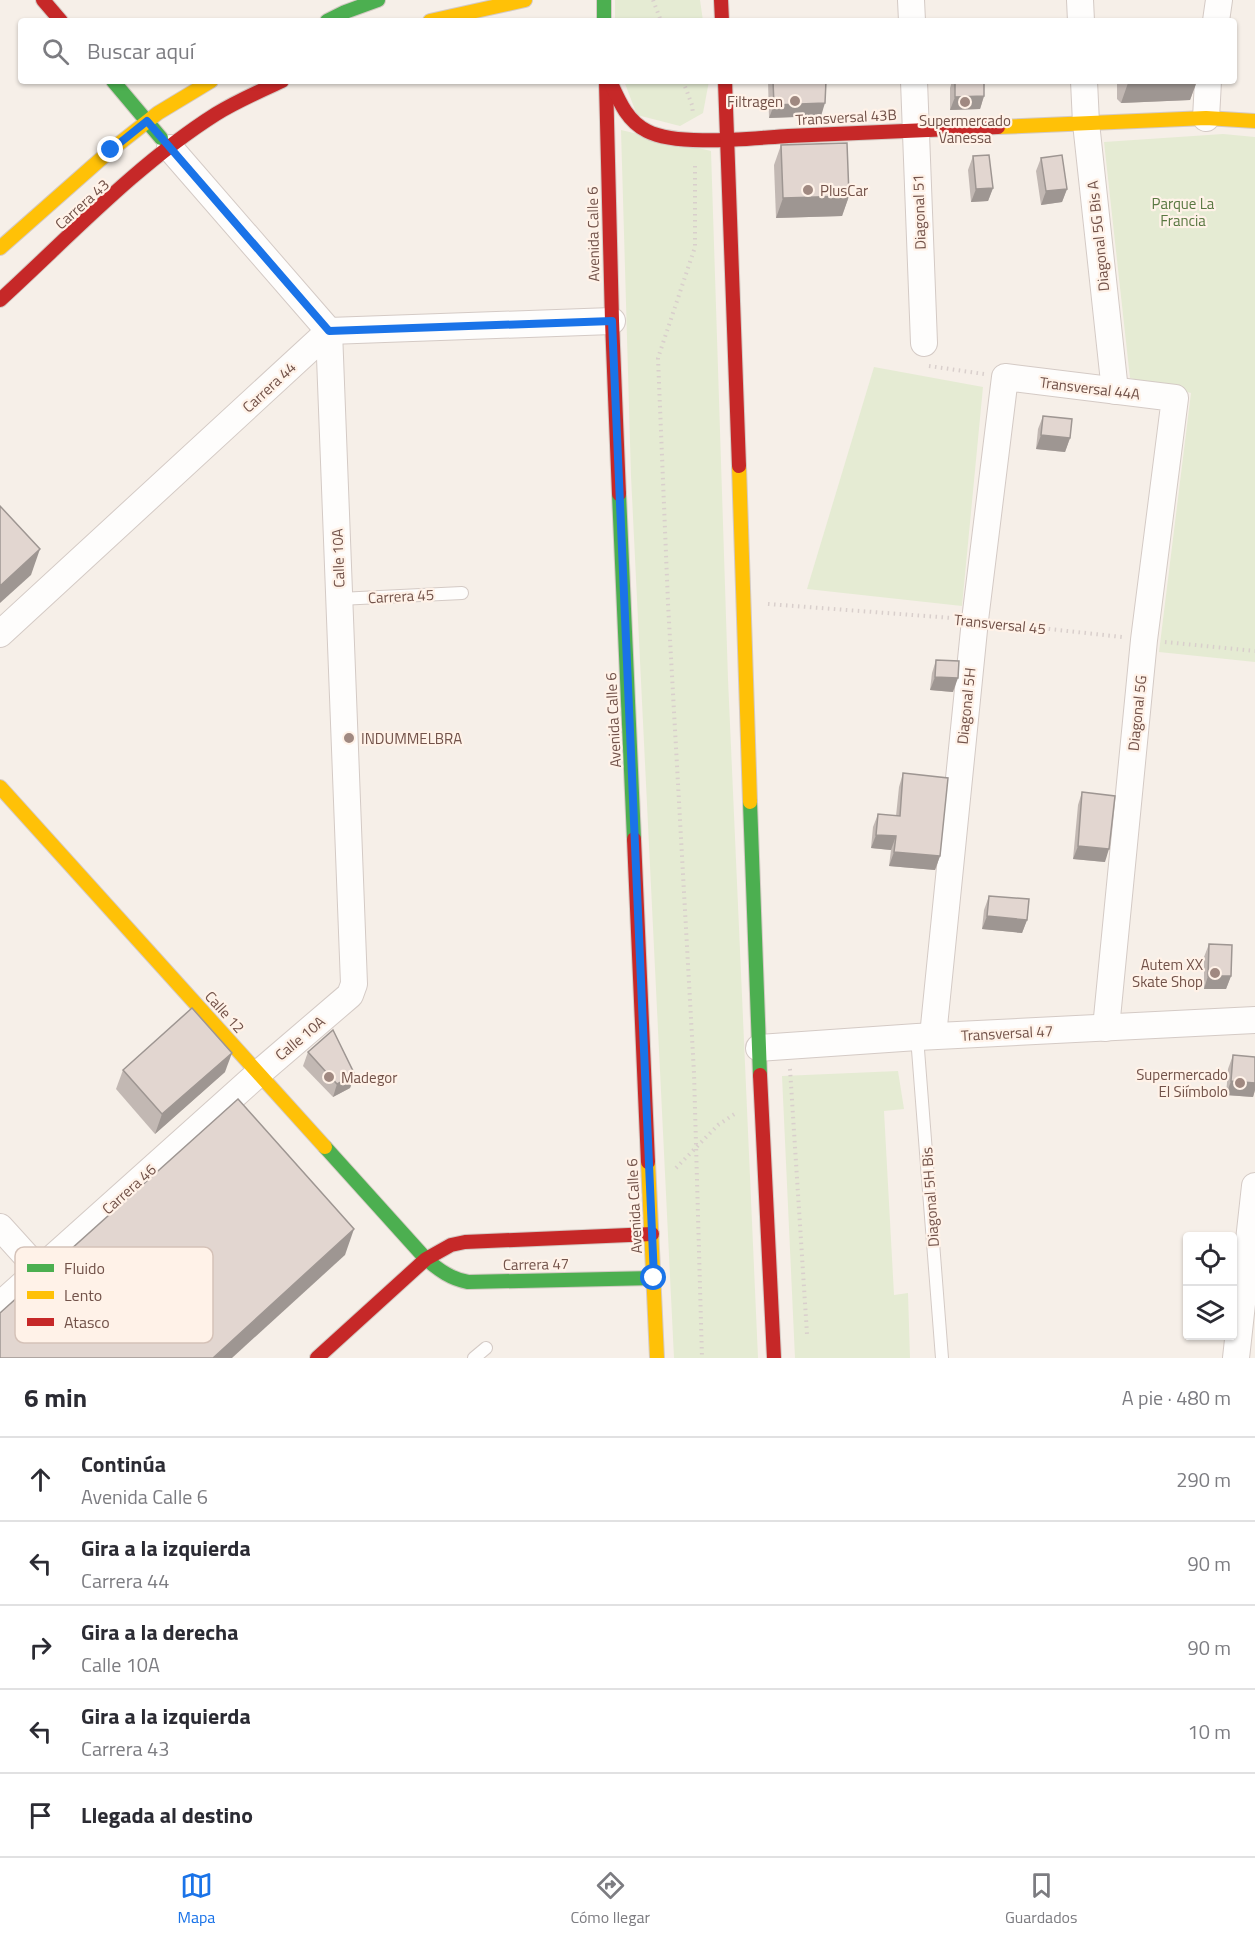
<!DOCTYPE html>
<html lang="es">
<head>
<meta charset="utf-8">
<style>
  :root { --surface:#fff; --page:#f2f2f3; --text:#2b2b33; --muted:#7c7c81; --line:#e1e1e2; --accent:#1a73e8 }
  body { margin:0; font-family:"Titillium Web",sans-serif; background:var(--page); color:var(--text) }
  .controls { position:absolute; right:18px; bottom:18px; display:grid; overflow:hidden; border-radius:6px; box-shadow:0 2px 4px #0004 }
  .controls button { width:54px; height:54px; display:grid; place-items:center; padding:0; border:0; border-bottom:2px solid var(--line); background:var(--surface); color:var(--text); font:30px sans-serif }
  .stop { position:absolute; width:18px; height:18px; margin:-14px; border:4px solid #1a73e8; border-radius:50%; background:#fff }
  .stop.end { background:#1a73e8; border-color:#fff; box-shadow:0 2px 6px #0008 }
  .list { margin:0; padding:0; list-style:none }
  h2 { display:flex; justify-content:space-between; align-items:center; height:78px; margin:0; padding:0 24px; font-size:26px }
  h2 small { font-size:20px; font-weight:400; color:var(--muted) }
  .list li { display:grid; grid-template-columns:39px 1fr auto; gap:18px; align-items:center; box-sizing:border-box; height:84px; padding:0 24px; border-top:2px solid var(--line) }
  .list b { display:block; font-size:22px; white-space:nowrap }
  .list p { margin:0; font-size:20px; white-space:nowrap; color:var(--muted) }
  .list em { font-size:20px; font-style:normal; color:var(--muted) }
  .icon { flex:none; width:33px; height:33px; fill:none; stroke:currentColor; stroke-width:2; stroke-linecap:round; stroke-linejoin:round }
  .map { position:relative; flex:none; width:1255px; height:1358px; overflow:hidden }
  .search { position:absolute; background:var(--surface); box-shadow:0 2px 4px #0004; left:18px; right:18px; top:18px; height:66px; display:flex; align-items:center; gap:15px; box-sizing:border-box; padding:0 21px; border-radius:6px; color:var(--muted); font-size:22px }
  .sheet { height:498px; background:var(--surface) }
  nav { display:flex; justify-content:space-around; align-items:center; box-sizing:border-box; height:84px; border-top:2px solid var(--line); background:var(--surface); font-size:16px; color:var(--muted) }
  nav a { display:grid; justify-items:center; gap:3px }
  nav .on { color:var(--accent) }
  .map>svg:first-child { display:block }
</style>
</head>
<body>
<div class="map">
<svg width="1255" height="1358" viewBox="0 0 1255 1358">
  <rect width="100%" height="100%" fill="#f6efe8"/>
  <!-- green -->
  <g fill="#e5ebd3">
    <polygon points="615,0 700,0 703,21 615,21"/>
    <polygon points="624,81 709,81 703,113 680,126 637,115"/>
    <polygon points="621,130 711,151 728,679 758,1358 674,1358 631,476"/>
    <polygon points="1223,134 1255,137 1255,662 1159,652 1191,393 1130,378 1104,142"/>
    <polygon points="874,367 983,387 962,606 807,589"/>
    <polygon points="898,1071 904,1109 884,1111 894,1295 908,1293 910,1358 795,1358 782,1076"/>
  </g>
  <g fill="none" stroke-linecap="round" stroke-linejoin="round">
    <defs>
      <g id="lane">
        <polyline points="339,599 462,593"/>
        <polyline points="917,1037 942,1358"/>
        <polyline points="474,1358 486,1348"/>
      </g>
      <g id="street">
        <polyline points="911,0 912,21"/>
        <polyline points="1080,0 1081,21"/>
        <polyline points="1216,21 1219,0"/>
        <polyline points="914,81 924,343"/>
        <polyline points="1084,81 1086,123 1115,391"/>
        <polyline points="1206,118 1208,81"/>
        <polyline points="0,634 329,331 612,321"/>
        <polyline points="933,1036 975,620 1005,377 1175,398 1144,640 1106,1028"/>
        <polyline points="759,1048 917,1037 1255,1020"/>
        <polyline points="0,1227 39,1270"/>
        <polyline points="0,1305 259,1073 350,995 354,984 329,331 170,148"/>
        <polyline points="1236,1358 1255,1186"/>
      </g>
      <g id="fast">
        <polyline points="604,0 604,21"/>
        <polyline points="327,21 345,12 378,0"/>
        <polyline points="113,81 161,138"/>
        <polyline points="619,494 634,839"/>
        <polyline points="750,802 760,1075"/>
        <path d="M325 1147 426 1259C439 1270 451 1279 468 1282L654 1278"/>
      </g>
      <g id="slow">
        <polyline points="430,21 525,0"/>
        <polyline points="998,127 1206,118 1255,121"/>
        <polyline points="0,248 111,150 158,113 211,81"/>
        <polyline points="739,466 750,802"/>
        <polyline points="0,787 325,1147"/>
        <polyline points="648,1162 657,1358"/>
      </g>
      <g id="jam">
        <polyline points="43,0 61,21"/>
        <polyline points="721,0 722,21"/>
        <polyline points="606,81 612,321 619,494"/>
        <path d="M610 81C619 101 627 121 647 131 678 147 752 138 788 136 858 133 928 130 998 127"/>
        <polyline points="725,81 739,466"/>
        <path d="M0 300C69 237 137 164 216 114 237 101 260 91 282 81"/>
        <polyline points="634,839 648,1162"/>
        <polyline points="760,1075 774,1358"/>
        <polyline points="317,1358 426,1259 451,1245 465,1242 652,1234"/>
      </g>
    </defs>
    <!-- lane casing -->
    <use href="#lane" stroke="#d4cac5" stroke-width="14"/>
    <!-- street casing -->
    <use href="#street" stroke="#d4cac5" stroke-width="28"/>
    <!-- fast casing -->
    <use href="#fast" stroke="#d4cac4" stroke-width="16"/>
    <!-- slow casing -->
    <use href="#slow" stroke="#d4cac4" stroke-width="16"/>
    <!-- jam casing -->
    <use href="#jam" stroke="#d4cac4" stroke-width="16"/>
    <!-- path -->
    <g stroke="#d9cfcc" stroke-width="4" stroke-dasharray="1.5 4.5" stroke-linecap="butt">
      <polyline points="653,0 661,21"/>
      <polyline points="683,81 692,105 693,114"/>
      <polyline points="695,166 695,247 658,358 668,603 694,1073 702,1358"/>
      <polyline points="929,366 984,374"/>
      <polyline points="768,604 952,618"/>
      <polyline points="995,623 1122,637"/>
      <polyline points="1165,642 1255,651"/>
      <polyline points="790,1069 807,1334"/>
      <polyline points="676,1168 718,1125 736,1113"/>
    </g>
    <!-- lane -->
    <use href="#lane" stroke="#fefdfc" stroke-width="12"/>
    <!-- street -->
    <use href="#street" stroke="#fefdfc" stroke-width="26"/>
    <!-- fast -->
    <use href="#fast" stroke="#4caf50" stroke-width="14"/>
    <!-- slow -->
    <use href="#slow" stroke="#ffc107" stroke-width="14"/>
    <!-- jam -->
    <use href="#jam" stroke="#c62828" stroke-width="14"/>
  </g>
  <!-- wall -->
  <g fill="#c2b8b3">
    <polygon points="768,81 826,81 821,116 769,118"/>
    <polygon points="952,81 984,81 984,96 980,109 950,110 950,88"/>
    <polygon points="1117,81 1197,81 1190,100 1121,103 1117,99"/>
    <polygon points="781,145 849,196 842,216 776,218 774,165"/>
    <polygon points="973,156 993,188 988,201 971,202 968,170"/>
    <polygon points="1041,158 1067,189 1062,202 1041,205 1036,171"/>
    <polygon points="1043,416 1070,438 1065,452 1036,449 1038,429"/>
    <polygon points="936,660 953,692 930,690 932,673"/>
    <polygon points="903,773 940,856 935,870 889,866 891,850 871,848 873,827 878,814 896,816 899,787"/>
    <polygon points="1082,792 1105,862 1073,859 1078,805"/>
    <polygon points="989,896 1027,920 1022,933 982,929 984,910"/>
    <polygon points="1209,944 1231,976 1226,989 1204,989 1204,957"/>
    <polygon points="308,1052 355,1075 350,1088 333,1097 303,1066"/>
    <polygon points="1233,1055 1255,1057 1255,1090 1253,1097 1226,1095 1228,1069"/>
    <polygon points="123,1070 225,1072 155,1134 116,1089"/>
  </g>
  <!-- shaded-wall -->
  <g fill="#9e9692">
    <polygon points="1179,81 1197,81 1190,100 1121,103 1128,83"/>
    <polygon points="984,96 980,109 950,110 955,97"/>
    <polygon points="825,103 821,116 769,118 774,105"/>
    <polygon points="993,188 988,201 971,202 976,189"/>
    <polygon points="1067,189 1062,202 1041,205 1046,191"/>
    <polygon points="849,196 842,216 776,218 783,198"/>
    <polygon points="1041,435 1070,438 1065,452 1036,449"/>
    <polygon points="40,549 31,575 0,603 0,586"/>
    <polygon points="935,677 958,678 953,692 930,690"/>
    <polygon points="876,835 896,836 891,850 871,848"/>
    <polygon points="1078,846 1109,849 1105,862 1073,859"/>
    <polygon points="894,852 940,856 935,870 889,866"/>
    <polygon points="987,916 1027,920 1022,933 982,929"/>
    <polygon points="1208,976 1231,976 1226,989 1204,989"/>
    <polygon points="232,1053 225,1072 155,1134 162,1114"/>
    <polygon points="355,1075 350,1088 333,1097 337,1084"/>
    <polygon points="1231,1081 1255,1083 1255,1090 1253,1097 1226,1095"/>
    <polygon points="354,1229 345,1255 232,1358 213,1358"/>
  </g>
  <!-- building -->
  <g fill="#e2d6d0" stroke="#9e9692" stroke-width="1.5">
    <polygon points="773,81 826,81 825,103 774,105"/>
    <polygon points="955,81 984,81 984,96 955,97"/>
    <polygon points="1126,81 1179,81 1128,83"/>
    <polygon points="847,143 849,196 783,198 781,145"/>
    <polygon points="989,155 993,188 976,189 973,156"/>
    <polygon points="1062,155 1067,189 1046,191 1041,158"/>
    <polygon points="1043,416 1072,419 1070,438 1041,435"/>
    <polygon points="0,506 40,549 0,586"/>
    <polygon points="936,660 959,661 958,678 935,677"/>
    <polygon points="903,773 948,778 940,856 894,852 896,836 876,835 878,814 900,816"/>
    <polygon points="1082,792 1115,796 1109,849 1078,846"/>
    <polygon points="989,896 1029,899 1027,920 987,916"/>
    <polygon points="1209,944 1232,945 1231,976 1208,976"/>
    <polygon points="192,1008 232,1053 162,1114 123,1070"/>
    <polygon points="333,1030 355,1075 337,1084 308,1052"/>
    <polygon points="1233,1055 1255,1057 1255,1083 1231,1081"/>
    <polygon points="238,1099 354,1229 213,1358 0,1358 0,1313"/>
  </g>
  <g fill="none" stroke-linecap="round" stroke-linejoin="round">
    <!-- route -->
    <polyline stroke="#1a73e8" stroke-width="8" points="111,150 147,121 329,331 612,321 654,1278"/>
  </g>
  <!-- markers -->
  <g fill="#a08981" stroke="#fff2e8" stroke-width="2">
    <circle cx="795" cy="101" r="6"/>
    <circle cx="965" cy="102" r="6"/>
    <circle cx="808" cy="190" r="6"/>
    <circle cx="349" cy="738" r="6"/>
    <circle cx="1215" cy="973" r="6"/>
    <circle cx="329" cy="1077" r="6"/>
    <circle cx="1240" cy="1083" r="6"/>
  </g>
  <g text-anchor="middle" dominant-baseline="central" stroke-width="4.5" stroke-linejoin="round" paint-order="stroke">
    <!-- poi labels -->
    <g font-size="15" fill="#725249" stroke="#fff2e8" text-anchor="end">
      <text x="783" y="101">Filtragen</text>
      <text x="965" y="120" text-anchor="middle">Supermercado<tspan x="965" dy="17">Vanessa</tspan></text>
      <text x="820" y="190" text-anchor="start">PlusCar</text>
      <text x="361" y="738" text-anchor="start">INDUMMELBRA</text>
      <text x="1203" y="964">Autem XX<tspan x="1203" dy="17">Skate Shop</tspan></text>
      <text x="1228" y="1074">Supermercado<tspan x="1228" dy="17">El Siímbolo</tspan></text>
      <text x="341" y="1077" text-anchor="start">Madegor</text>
    </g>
    <!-- street labels -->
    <g font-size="15" fill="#725249" stroke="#fff2e8">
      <text transform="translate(846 117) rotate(-3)">Transversal 43B</text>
      <text transform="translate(82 204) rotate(-42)">Carrera 43</text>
      <text transform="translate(919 212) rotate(-92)">Diagonal 51</text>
      <text transform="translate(593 234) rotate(-91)">Avenida Calle 6</text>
      <text transform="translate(1098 236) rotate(-96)">Diagonal 5G Bis A</text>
      <text transform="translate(269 387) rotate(-43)">Carrera 44</text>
      <text transform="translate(1090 388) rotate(7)">Transversal 44A</text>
      <text transform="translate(338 558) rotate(-92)">Calle 10A</text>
      <text transform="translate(401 596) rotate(-3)">Carrera 45</text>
      <text transform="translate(1000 624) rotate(6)">Transversal 45</text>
      <text transform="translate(966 706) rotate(-84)">Diagonal 5H</text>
      <text transform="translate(1137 713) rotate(-84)">Diagonal 5G</text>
      <text transform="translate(613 720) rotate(-93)">Avenida Calle 6</text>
      <text transform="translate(225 1012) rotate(48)">Calle 12</text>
      <text transform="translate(1007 1033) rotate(-3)">Transversal 47</text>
      <text transform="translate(300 1038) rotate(-40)">Calle 10A</text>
      <text transform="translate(129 1189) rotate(-42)">Carrera 46</text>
      <text transform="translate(930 1197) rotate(-94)">Diagonal 5H Bis</text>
      <text transform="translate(634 1206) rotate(-93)">Avenida Calle 6</text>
      <text transform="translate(536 1264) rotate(-1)">Carrera 47</text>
    </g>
    <!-- park labels -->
    <g font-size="15" fill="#5a7842" stroke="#fff2e8">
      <text x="1183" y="203">Parque La<tspan x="1183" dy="17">Francia</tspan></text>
    </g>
  </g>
  <!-- legend -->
  <rect x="15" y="1247" width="198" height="96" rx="9" fill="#fff2e8" stroke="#d5c2b8" stroke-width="1.5"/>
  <rect x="27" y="1264" width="27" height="8" fill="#4caf50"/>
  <rect x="27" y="1291" width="27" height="8" fill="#ffc107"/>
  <rect x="27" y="1318" width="27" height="8" fill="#c62828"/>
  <g font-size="16" fill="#725249">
    <text x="64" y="1274">Fluido</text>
    <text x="64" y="1301">Lento</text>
    <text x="64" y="1328">Atasco</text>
  </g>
</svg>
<div class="controls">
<button><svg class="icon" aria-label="locate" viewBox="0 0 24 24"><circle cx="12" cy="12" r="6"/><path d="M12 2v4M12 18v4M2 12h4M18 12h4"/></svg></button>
<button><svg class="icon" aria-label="layers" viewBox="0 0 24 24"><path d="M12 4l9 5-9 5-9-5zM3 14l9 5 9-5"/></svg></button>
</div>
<div class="stop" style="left:654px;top:1278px"></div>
<div class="stop end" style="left:111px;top:150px"></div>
<div class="search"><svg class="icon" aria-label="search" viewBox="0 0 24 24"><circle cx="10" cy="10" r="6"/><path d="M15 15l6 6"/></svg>Buscar aquí</div>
</div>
<section class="sheet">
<h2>6 min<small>A pie · 480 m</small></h2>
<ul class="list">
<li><svg class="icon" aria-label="ahead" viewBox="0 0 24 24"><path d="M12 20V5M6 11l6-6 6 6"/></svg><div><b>Continúa</b><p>Avenida Calle 6</p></div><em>290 m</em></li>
<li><svg class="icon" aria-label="left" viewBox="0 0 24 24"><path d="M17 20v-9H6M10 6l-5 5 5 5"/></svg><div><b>Gira a la izquierda</b><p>Carrera 44</p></div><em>90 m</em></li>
<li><svg class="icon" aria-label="right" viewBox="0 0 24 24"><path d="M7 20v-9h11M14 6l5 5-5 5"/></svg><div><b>Gira a la derecha</b><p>Calle 10A</p></div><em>90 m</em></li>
<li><svg class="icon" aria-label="left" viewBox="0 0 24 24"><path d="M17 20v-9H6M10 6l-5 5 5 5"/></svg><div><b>Gira a la izquierda</b><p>Carrera 43</p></div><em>10 m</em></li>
<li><svg class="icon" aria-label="arrive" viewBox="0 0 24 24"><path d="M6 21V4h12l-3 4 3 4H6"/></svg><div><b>Llegada al destino</b></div></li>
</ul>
</section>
<nav>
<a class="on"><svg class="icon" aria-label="map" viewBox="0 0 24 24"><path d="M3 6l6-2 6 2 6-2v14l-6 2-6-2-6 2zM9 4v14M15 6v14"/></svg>Mapa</a>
<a><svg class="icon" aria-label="directions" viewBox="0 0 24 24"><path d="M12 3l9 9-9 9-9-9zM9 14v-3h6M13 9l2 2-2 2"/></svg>Cómo llegar</a>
<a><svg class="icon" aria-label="saved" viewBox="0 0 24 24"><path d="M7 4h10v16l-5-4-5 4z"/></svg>Guardados</a>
</nav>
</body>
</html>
